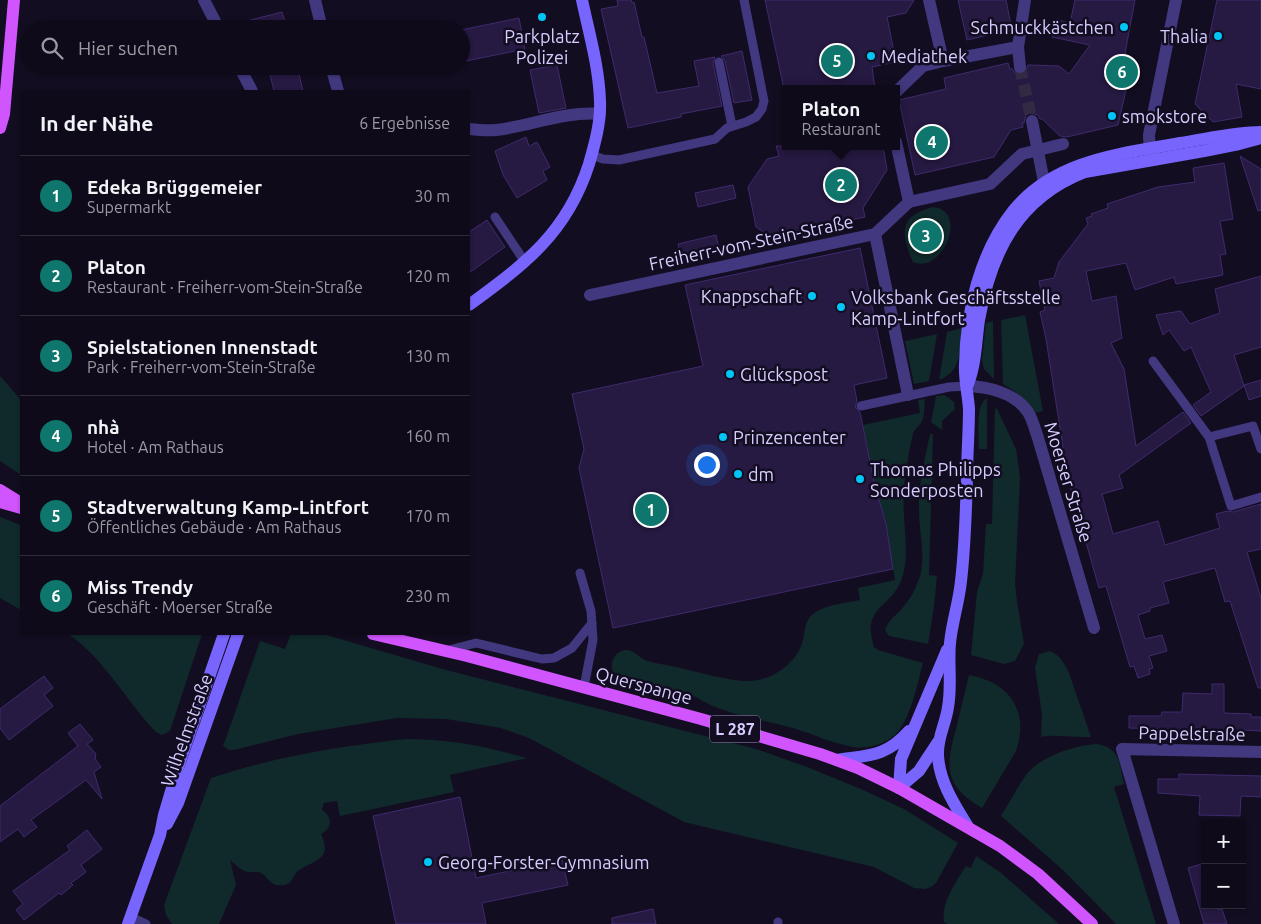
<!DOCTYPE html>
<html lang="de">
<head>
<meta charset="utf-8">
<style>
  :root { --surface:#0e0a19; --page:#171322; --text:#f1f3f6; --muted:#9b9aa2; --line:#2e2b38; --accent:#0f766e }
  body { margin:0; font-family:Ubuntu,sans-serif; background:var(--page); color:var(--text) }
  .controls { position:absolute; right:15px; bottom:15px; display:grid; overflow:hidden; border-radius:0px; box-shadow:0 1px 4px #0004 }
  .controls button { width:45px; height:45px; display:grid; place-items:center; padding:0; border:0; border-bottom:1px solid var(--line); background:var(--surface); color:var(--text); font:25px sans-serif }
  .you { position:absolute; left:706px; top:464px; width:18px; height:18px; margin:-12px; border:4px solid #fff; border-radius:50%; background:#1a73e8; box-shadow:0 0 0 8px #1a73e833 }
  .badge { display:grid; place-items:center; width:32px; height:32px; border-radius:50%; background:var(--accent); color:#fff; font-size:16px; font-weight:700 }
  .pin { position:absolute; translate:-50% -50%; border:2px solid #fff; box-shadow:0 1px 5px #0006 }
  .popup { position:absolute; left:782px; top:85px; width:118px; height:65px; box-sizing:border-box; display:grid; place-content:center; border-radius:0px; background:var(--surface); filter:drop-shadow(0 1px 4px #0005); font-size:16px; white-space:nowrap; color:var(--muted) }
  .popup b { font-size:19px; color:var(--text) }
  .popup::after { content:''; position:absolute; left:50%; top:100%; margin-left:-10px; border:10px solid transparent; border-top-color:var(--surface) }
  .list { margin:0; padding:0; list-style:none }
  h2 { display:flex; justify-content:space-between; align-items:center; height:65px; margin:0; padding:0 20px; font-size:21px }
  h2 small { font-size:16px; font-weight:400; color:var(--muted) }
  .list li { display:grid; grid-template-columns:32px 1fr auto; gap:15px; align-items:center; box-sizing:border-box; height:80px; padding:0 20px; border-top:1px solid var(--line) }
  .list b { display:block; font-size:19px; white-space:nowrap }
  .list p { margin:0; font-size:16px; white-space:nowrap; color:var(--muted) }
  .list em { font-size:16px; font-style:normal; color:var(--muted) }
  .icon { flex:none; width:28px; height:28px; fill:none; stroke:currentColor; stroke-width:2; stroke-linecap:round; stroke-linejoin:round }
  .map { position:relative; flex:none; width:1261px; height:924px; overflow:hidden }
  .search { position:absolute; background:var(--surface); box-shadow:0 1px 4px #0004; left:20px; top:20px; width:450px; height:55px; display:flex; align-items:center; gap:12px; box-sizing:border-box; padding:0 18px; border-radius:28px; color:var(--muted); font-size:19px }
  .panel { position:absolute; background:var(--surface); box-shadow:0 1px 4px #0004; left:20px; top:90px; width:450px; height:545px; border-radius:0px }
  .map>svg:first-child { display:block }
</style>
</head>
<body>
<div class="map">
<svg width="1261" height="924" viewBox="0 0 1261 924">
  <rect width="100%" height="100%" fill="#130d21"/>
  <!-- green -->
  <g fill="#10292b">
    <path d="M933 207C969 210 943 275 913 262 900 233 899 216 933 207Z"/>
    <path d="M1025 315 1043 411 1035 413C1029 399 1015 392 1003 384L1001 320Z"/>
    <polygon points="993,321 994,379 984,369 982,360 986,323"/>
    <path d="M962 328C959 350 963 371 939 380L947 332Z"/>
    <polygon points="937,334 929,381 914,384 905,341"/>
    <polygon points="0,376 21,400 21,475 0,461"/>
    <polygon points="945,395 954,402 955,409 942,421 942,430 931,422 936,396"/>
    <path d="M987 398V449H979C979 436 975 404 987 398Z"/>
    <path d="M925 399C924 406 925 415 922 421 920 426 915 428 913 434 909 450 906 470 904 487 901 514 911 555 902 578 891 610 861 605 874 647L878 650 923 663C917 685 910 725 891 738 881 745 866 749 854 747 833 744 813 734 793 728 760 719 724 715 696 697L614 674C609 665 613 652 625 650 633 649 638 656 645 660 652 663 663 664 671 666 692 670 730 682 750 681 771 680 793 666 801 646 806 634 803 619 816 612 828 604 846 603 860 600L858 588 895 580 886 524 874 482 863 425 920 413 918 400Z"/>
    <polygon points="995,408 997,409 1016,449 1018,462 1020,478 1015,584 1017,601 1024,644 1015,661 1004,664 971,655 977,592 983,574 986,524 992,524"/>
    <path d="M930 434H933L929 575 937 576 934 607 928 644 889 636 885 630C888 620 898 614 904 606 912 597 918 584 921 572 925 551 919 531 919 510 918 485 925 459 930 434Z"/>
    <polygon points="0,517 21,525 21,610 0,598"/>
    <path d="M68 634H202L170 731 162 735 156 732C126 701 104 658 68 634Z"/>
    <path d="M291 634H323L446 670 756 749 807 767 861 789 904 809 958 843 936 883 931 887 925 889 914 888 874 867 684 822 529 738 501 728 446 719 397 718 298 734 238 749C231 751 228 751 223 745L225 741 260 641 285 649Z"/>
    <path d="M1050 651C1060 655 1065 664 1069 673L1091 737C1074 738 1057 734 1041 737L1042 714 1035 668 1039 654Z"/>
    <path d="M969 675C1009 682 1030 711 1016 751L982 808C942 785 946 765 957 725 961 708 965 692 969 675Z"/>
    <path d="M406 739C450 739 484 746 527 758L450 775 454 792 340 816 337 801 324 803 322 810C333 817 332 829 321 834 333 859 315 860 299 870 292 875 293 885 283 885 269 887 270 878 261 873 257 871 253 873 249 872 241 871 236 865 230 860L236 885 219 924H172L166 915 164 905 211 778C274 757 340 746 406 739Z"/>
    <path d="M1097 744C1121 748 1119 764 1124 784L1114 787 1156 924H1116L1064 871 1001 816C1010 802 1017 787 1027 774 1040 756 1077 745 1097 744Z"/>
    <path d="M976 856 1000 872 1059 924H948L944 922C941 902 956 882 966 866L971 868Z"/>
  </g>
  <!-- building -->
  <g fill="#261942" stroke="#3f2b6e">
    <polygon points="617,0 631,0 632,3 634,2 642,37 644,37 657,93 699,86 694,61 715,57 713,63 722,106 681,114 681,117 628,128 601,9 618,6"/>
    <polygon points="765,0 914,0 906,13 887,17 896,62 872,67 875,89 784,89"/>
    <polygon points="958,0 1006,0 1012,30 967,40"/>
    <polygon points="1075,0 1135,0 1125,53 1131,68 1118,125 1067,137 1060,136 1042,119 1040,119 1038,115 1030,113 1026,115 1024,123 1022,123 1023,127 1011,130 994,157 915,175 899,100 946,89 944,78 1008,63 1010,69 1012,69 1017,75 1025,73 1028,65 1030,65 1059,66 1069,74 1090,45 1052,37 1053,19 1070,23"/>
    <polygon points="1217,0 1261,0 1261,89 1236,84 1242,117 1213,122 1195,104"/>
    <polygon points="282,12 287,29 236,29 235,24"/>
    <polygon points="519,18 525,49 461,62 461,30"/>
    <polygon points="742,51 752,100 734,103 725,61 721,56"/>
    <polygon points="557,65 566,108 539,113 530,70"/>
    <polygon points="268,66 297,66 303,91 274,91"/>
    <polygon points="526,137 529,146 537,142 550,167 543,171 547,180 517,198 503,175 495,151"/>
    <polygon points="776,146 883,146 887,170 863,208 865,217 770,237 756,227 748,187 767,159 779,156"/>
    <polygon points="1240,156 1261,169 1261,210 1258,211"/>
    <polygon points="1224,163 1233,219 1220,221 1226,254 1220,255 1223,275 1176,284 1174,277 1135,290 1126,263 1086,271 1092,301 1116,296 1122,338 1111,343 1124,369 1136,446 1183,412 1191,423 1119,475 1123,488 1102,494 1113,534 1158,521 1165,545 1220,528 1216,514 1227,511 1233,512 1261,504 1261,549 1247,552 1261,598 1261,688 1258,688 1230,601 1225,602 1215,568 1163,582 1169,603 1150,608 1150,611 1138,615 1145,639 1162,635 1167,651 1149,656 1153,668 1149,669 1150,674 1138,678 1134,666 1130,667 1106,586 1099,588 1068,479 1046,339 1040,312 1045,310 1039,281 1054,278 1059,262 1088,224 1086,218 1092,216 1091,214 1108,208 1107,204 1158,187 1195,182 1193,168"/>
    <polygon points="733,185 736,198 698,207 695,193"/>
    <polygon points="487,220 505,247 469,273 469,232"/>
    <polygon points="716,235 719,249 681,258 678,244"/>
    <polygon points="860,248 887,378 854,385 857,401 855,407 860,412 874,482 886,524 893,569 613,628 579,468 584,449 572,394 703,366 685,285"/>
    <polygon points="1261,276 1261,347 1234,355 1244,386 1201,416 1193,405 1211,392 1191,347 1184,351 1169,330 1163,335 1156,315 1181,311 1190,324 1203,319 1220,313 1215,289"/>
    <polygon points="1261,380 1261,396 1249,400 1244,385"/>
    <polygon points="44,676 53,688 44,695 53,706 9,740 0,728 0,709"/>
    <polygon points="1212,684 1224,684 1224,713 1251,714 1251,717 1261,717 1261,731 1244,730 1244,736 1179,734 1161,734 1161,729 1129,728 1129,716 1161,716 1162,712 1182,712 1183,693 1212,694"/>
    <polygon points="80,724 93,740 87,744 96,754 95,759 101,767 94,772 102,799 86,780 31,820 37,827 24,837 18,829 0,842 0,806 78,746 68,733"/>
    <polygon points="1179,774 1261,776 1261,797 1241,796 1240,816 1199,815 1200,796 1158,793 1158,779 1179,779"/>
    <polygon points="460,797 476,878 562,860 568,885 482,903 486,924 396,924 373,816"/>
    <polygon points="87,830 102,849 81,865 86,872 71,883 73,885 61,895 59,893 24,920 16,910 23,904 13,891 70,850 67,846"/>
    <polygon points="1205,863 1205,905 1217,905 1218,910 1222,909 1227,924 1204,924 1188,868"/>
    <polygon points="653,909 656,924 612,924 612,918"/>
  </g>
  <g fill="none" stroke-linecap="round" stroke-linejoin="round">
    <!-- street-tunnel -->
    <polyline stroke="#312a42" stroke-width="12" stroke-dasharray="12 6" stroke-linecap="butt" points="1020,67 1032,121"/>
    <!-- lane -->
    <g stroke="#423880" stroke-width="9">
      <polyline points="719,62 732,126"/>
      <polyline points="592,155 603,159 619,160 715,139 727,128 746,122 756,117 762,109 764,101 744,0"/>
      <polyline points="495,217 525,262"/>
      <polyline points="1153,361 1209,437"/>
      <polyline points="861,406 949,387 968,386"/>
      <polyline points="1261,449 1253,426 1209,437 1231,506 1261,497"/>
      <polyline points="580,573 591,611 593,640 584,687"/>
      <polyline points="449,650 476,643 542,659 554,658 572,648 592,623"/>
      <polyline points="131,917 146,924"/>
      <polyline points="778,922 778,924"/>
    </g>
    <!-- street -->
    <g stroke="#423880" stroke-width="12">
      <polyline points="204,0 219,29"/>
      <polyline points="315,0 322,29"/>
      <polyline points="943,61 1018,47"/>
      <polyline points="239,66 252,91"/>
      <polyline points="331,66 338,91"/>
      <polyline points="1020,67 1018,47 1025,0"/>
      <polyline points="896,92 923,66 943,61 929,0"/>
      <polyline points="1032,121 1044,182"/>
      <path d="M469 129C478 130 487 131 496 130 531 126 564 111 600 114"/>
      <polyline points="896,142 909,202"/>
      <polyline points="1150,157 1149,135 1176,0"/>
      <polyline points="875,234 908,395"/>
      <polyline points="590,295 875,234 909,202 990,184 1022,154 1063,144"/>
      <path d="M968 386C989 387 1015 393 1028 412 1033 420 1035 430 1038 438L1094 628"/>
      <polyline points="1174,924 1122,749 1261,752"/>
    </g>
    <!-- secondary -->
    <g stroke="#7865fe" stroke-width="12">
      <path d="M469 305C525 264 567 233 589 164 595 143 601 122 600 101 599 67 589 33 582 0"/>
      <path d="M968 384C976 363 976 341 979 320 991 252 1018 198 1085 172L1204 151 1239 144 1261 138"/>
      <path d="M837 760C869 755 886 757 909 731"/>
      <polyline points="899,788 901,759 947,650"/>
      <polyline points="899,788 919,771 938,742"/>
      <polyline points="167,824 178,803 238,634"/>
      <path d="M967 825C954 804 939 781 938 755 937 738 946 723 948 707 952 686 948 664 950 643 952 622 959 602 961 581 965 547 966 512 967 477 967 455 969 432 969 409 968 394 964 379 965 364 966 311 980 253 1013 211 1054 160 1120 154 1180 143 1207 139 1234 132 1261 132"/>
      <polyline points="128,924 160,835 164,815 180,761 224,634"/>
    </g>
    <!-- primary -->
    <g stroke="#d055fe" stroke-width="12">
      <polyline points="0,128 4,114 14,0"/>
      <polyline points="0,490 21,503"/>
      <polyline points="0,502 21,508"/>
      <polyline points="373,634 467,656 701,719 820,754 858,768 899,788 1000,846 1038,874 1092,924"/>
    </g>
  </g>
  <!-- markers -->
  <g fill="#01c5f7" stroke="#130d21" stroke-width="2">
    <circle cx="542" cy="17" r="5"/>
    <circle cx="1124" cy="27" r="5"/>
    <circle cx="1218" cy="36" r="5"/>
    <circle cx="871" cy="56" r="5"/>
    <circle cx="1112" cy="116" r="5"/>
    <circle cx="812" cy="296" r="5"/>
    <circle cx="841" cy="307" r="5"/>
    <circle cx="730" cy="374" r="5"/>
    <circle cx="723" cy="437" r="5"/>
    <circle cx="738" cy="474" r="5"/>
    <circle cx="860" cy="479" r="5"/>
    <circle cx="428" cy="862" r="5"/>
  </g>
  <g text-anchor="middle" dominant-baseline="central" stroke-width="5" stroke-linejoin="round" paint-order="stroke">
    <!-- shield labels -->
    <rect fill="#130d21" stroke="#9d93bc" stroke-width="1" x="710" y="715.5" width="50" height="27" rx="4"/>
    <g font-size="16" font-weight="bold" fill="#d8cdff">
      <text x="735" y="729">L 287</text>
    </g>
    <!-- poi labels -->
    <g font-size="18" fill="#d8cdff" stroke="#130d21" text-anchor="start">
      <text x="1114" y="27" text-anchor="end">Schmuckkästchen</text>
      <text x="542" y="36" text-anchor="middle">Parkplatz<tspan x="542" dy="21">Polizei</tspan></text>
      <text x="1208" y="36" text-anchor="end">Thalia</text>
      <text x="881" y="56">Mediathek</text>
      <text x="1122" y="116">smokstore</text>
      <text x="802" y="296" text-anchor="end">Knappschaft</text>
      <text x="851" y="297">Volksbank Geschäftsstelle<tspan x="851" dy="21">Kamp-Lintfort</tspan></text>
      <text x="740" y="374">Glückspost</text>
      <text x="733" y="437">Prinzencenter</text>
      <text x="870" y="469">Thomas Philipps<tspan x="870" dy="21">Sonderposten</tspan></text>
      <text x="748" y="474">dm</text>
      <text x="438" y="862">Georg-Forster-Gymnasium</text>
    </g>
    <!-- street labels -->
    <g font-size="18" fill="#d8cdff" stroke="#130d21">
      <text transform="translate(751 242) rotate(-12)">Freiherr-vom-Stein-Straße</text>
      <text transform="translate(1069 482) rotate(73)">Moerser Straße</text>
      <text transform="translate(644 685) rotate(15)">Querspange</text>
      <text transform="translate(186 730) rotate(-70)">Wilhelmstraße</text>
      <text transform="translate(1192 733) rotate(1)">Pappelstraße</text>
    </g>
  </g>
</svg>
<div class="controls">
<button>+</button>
<button>−</button>
</div>
<div class="you"></div>
<div class="pin badge" style="left:651px;top:510px">1</div>
<div class="pin badge" style="left:841px;top:185px">2</div>
<div class="popup"><b>Platon</b>Restaurant</div>
<div class="pin badge" style="left:926px;top:236px">3</div>
<div class="pin badge" style="left:932px;top:142px">4</div>
<div class="pin badge" style="left:837px;top:61px">5</div>
<div class="pin badge" style="left:1122px;top:72px">6</div>
<div class="search"><svg class="icon" aria-label="search" viewBox="0 0 24 24"><circle cx="10" cy="10" r="6"/><path d="M15 15l6 6"/></svg>Hier suchen</div>
<section class="panel">
<h2>In der Nähe<small>6 Ergebnisse</small></h2>
<ul class="list">
<li><span class="badge">1</span><div><b>Edeka Brüggemeier</b><p>Supermarkt</p></div><em>30 m</em></li>
<li><span class="badge">2</span><div><b>Platon</b><p>Restaurant · Freiherr-vom-Stein-Straße</p></div><em>120 m</em></li>
<li><span class="badge">3</span><div><b>Spielstationen Innenstadt</b><p>Park · Freiherr-vom-Stein-Straße</p></div><em>130 m</em></li>
<li><span class="badge">4</span><div><b>nhà</b><p>Hotel · Am Rathaus</p></div><em>160 m</em></li>
<li><span class="badge">5</span><div><b>Stadtverwaltung Kamp-Lintfort</b><p>Öffentliches Gebäude · Am Rathaus</p></div><em>170 m</em></li>
<li><span class="badge">6</span><div><b>Miss Trendy</b><p>Geschäft · Moerser Straße</p></div><em>230 m</em></li>
</ul>
</section>
</div>
</body>
</html>
